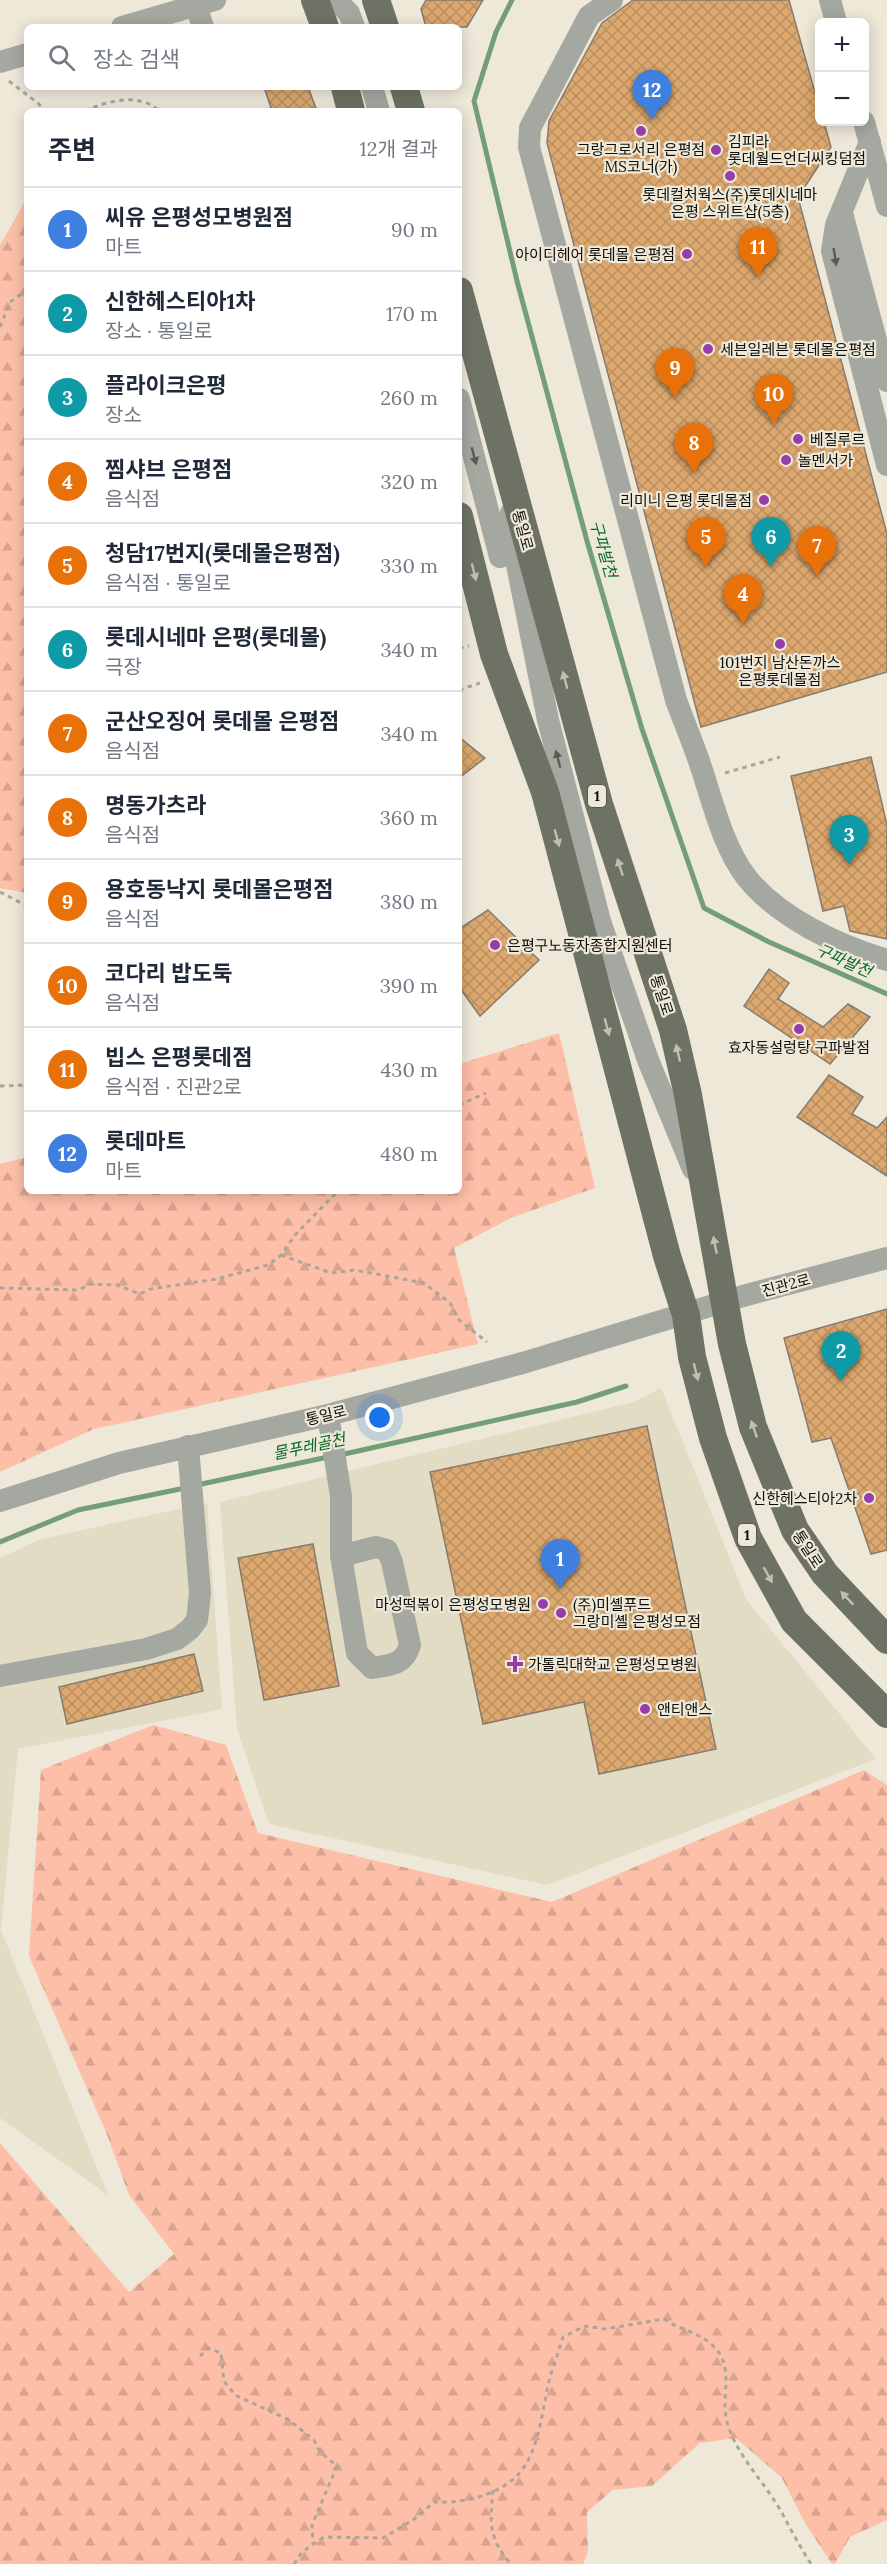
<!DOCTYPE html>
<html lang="ko">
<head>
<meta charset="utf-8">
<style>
  :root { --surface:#fff; --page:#f6f6f7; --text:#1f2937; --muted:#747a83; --line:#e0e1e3; --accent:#973da9 }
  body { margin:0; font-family:Lora,"Noto Sans KR",serif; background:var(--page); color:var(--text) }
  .controls { position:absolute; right:18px; top:18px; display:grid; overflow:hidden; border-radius:9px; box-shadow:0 3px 15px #0003 }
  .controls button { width:54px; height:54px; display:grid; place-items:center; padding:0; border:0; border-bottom:2px solid var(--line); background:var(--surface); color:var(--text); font:30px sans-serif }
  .you { position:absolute; left:380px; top:1418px; width:21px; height:21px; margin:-15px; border:4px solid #fff; border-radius:50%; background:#1a73e8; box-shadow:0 0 0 9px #1a73e833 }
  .badge { display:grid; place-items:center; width:39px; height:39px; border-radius:50%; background:var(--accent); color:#fff; font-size:20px; font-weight:700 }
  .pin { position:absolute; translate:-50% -50px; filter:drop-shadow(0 2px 3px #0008) }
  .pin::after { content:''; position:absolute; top:32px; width:21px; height:18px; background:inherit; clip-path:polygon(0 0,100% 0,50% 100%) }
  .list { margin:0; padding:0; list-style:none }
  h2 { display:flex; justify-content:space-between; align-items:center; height:78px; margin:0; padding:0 24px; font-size:26px }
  h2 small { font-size:20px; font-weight:400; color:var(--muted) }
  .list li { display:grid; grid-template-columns:39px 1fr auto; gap:18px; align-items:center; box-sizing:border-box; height:84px; padding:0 24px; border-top:2px solid var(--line) }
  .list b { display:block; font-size:22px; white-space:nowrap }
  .list p { margin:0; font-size:20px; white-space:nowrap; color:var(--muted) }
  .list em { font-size:20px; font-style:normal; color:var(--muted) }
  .icon { flex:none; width:33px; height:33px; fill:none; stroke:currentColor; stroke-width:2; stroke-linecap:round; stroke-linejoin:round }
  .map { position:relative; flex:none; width:887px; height:2564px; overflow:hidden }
  .search { position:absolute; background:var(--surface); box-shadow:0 3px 15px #0003; left:24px; top:24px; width:438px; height:66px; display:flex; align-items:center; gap:15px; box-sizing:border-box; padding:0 21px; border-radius:9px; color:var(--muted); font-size:22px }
  .panel { position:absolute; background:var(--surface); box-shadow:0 3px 15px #0003; left:24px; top:108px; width:438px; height:1086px; border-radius:9px }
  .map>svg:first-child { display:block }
</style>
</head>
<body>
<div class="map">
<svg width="887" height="2564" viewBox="0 0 887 2564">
  <defs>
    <pattern id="forest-firs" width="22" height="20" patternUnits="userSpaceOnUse" patternTransform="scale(1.5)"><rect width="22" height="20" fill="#fdbfa8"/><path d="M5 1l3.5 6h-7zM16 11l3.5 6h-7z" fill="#d8a38f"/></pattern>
    <pattern id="building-cross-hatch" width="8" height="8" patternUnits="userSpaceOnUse" patternTransform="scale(1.5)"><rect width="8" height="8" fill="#dca86f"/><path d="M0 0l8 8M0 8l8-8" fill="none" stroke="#bc8f5f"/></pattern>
  </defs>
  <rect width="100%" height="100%" fill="#ede8d8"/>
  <!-- built -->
  <g fill="#e2dcc4">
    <polygon points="661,1388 746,1599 876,1759 547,1885 269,1824 237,1729 220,1502 634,1402"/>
    <polygon points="207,1503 222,1709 18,1749 1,1930 108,2195 0,2118 0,1558 41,1539"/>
  </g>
  <!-- forest -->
  <g fill="url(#forest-firs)">
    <polygon points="27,198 27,893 0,888 0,245"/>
    <polygon points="559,1033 595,1188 511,1218 454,1248 478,1344 94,1429 0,1472 0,1164 27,1157 27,1191 459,1191 459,1064"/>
    <polygon points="153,1725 226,1745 258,1833 552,1902 864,1770 887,1785 887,2520 850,2537 835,2564 832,2564 805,2523 782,2478 736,2438 700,2443 652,2486 613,2490 587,2512 588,2552 583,2564 0,2564 0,2143 129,2292 174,2254 129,2195 106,2132 29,1956 41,1770"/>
  </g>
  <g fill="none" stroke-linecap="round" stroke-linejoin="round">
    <!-- stream -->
    <g stroke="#739e77" stroke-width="5">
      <polyline points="512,0 496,32 474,101 517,281 587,541 642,729 704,908 769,942 887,994"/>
      <polyline points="340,1455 577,1402 626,1386"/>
      <polyline points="197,1485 328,1457"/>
      <polyline points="0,1542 78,1510 185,1488"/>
    </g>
  </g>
  <!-- building -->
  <g fill="url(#building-cross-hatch)" stroke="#877b6f" stroke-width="1.5">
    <polygon points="426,0 483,0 467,27 426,27 421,9"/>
    <polygon points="633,0 789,0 819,107 819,122 824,122 831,147 798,197 887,534 887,672 701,727 547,143 549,121 602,23"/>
    <polygon points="264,87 308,87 317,111 272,111"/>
    <polygon points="459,737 485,758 459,778"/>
    <polygon points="871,757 887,825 887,939 850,931 844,906 823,911 791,776"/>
    <polygon points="488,910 539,960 480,1016 459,987 459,929"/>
    <polygon points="769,969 789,983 778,999 823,1027 848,1004 870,1017 830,1064 744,1006"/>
    <polygon points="829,1075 863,1097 852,1114 877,1128 887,1117 887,1176 797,1117"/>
    <polygon points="887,1309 887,1550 871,1554 831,1438 812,1442 784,1338"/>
    <polygon points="647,1426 716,1749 599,1774 584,1702 483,1724 430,1472"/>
    <polygon points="313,1544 339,1686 264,1700 238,1558"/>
    <polygon points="194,1654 203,1691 67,1724 59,1687"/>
  </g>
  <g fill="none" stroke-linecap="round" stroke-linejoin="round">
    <!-- path -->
    <g stroke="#aaa699" stroke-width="3" stroke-dasharray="4.5 4.5" stroke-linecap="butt">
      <polyline points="9,81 39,104 44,111"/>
      <path d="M85 111C107 101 140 92 159 111"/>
      <polyline points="0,327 10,302 27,290"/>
      <polyline points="459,648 469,646"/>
      <polyline points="459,690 480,683"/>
      <polyline points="725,773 780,757"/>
      <polyline points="0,892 27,906"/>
      <polyline points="0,1086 27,1085"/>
      <polyline points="459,1105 486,1093"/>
      <polyline points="281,1255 331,1273 355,1270 424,1283 450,1303 459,1320 487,1342"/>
      <polyline points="0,1288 78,1290 91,1284 117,1285 140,1294 150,1289 217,1279 268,1265 281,1255 295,1235 338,1191"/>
      <polyline points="200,2356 209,2348 221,2353 224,2381 235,2395 289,2420 314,2440 320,2452 337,2466 312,2525 313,2543"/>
      <path d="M493 2490C490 2522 488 2538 511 2564"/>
      <path d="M294 2564 302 2552 324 2537 383 2538 413 2520 434 2502C466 2504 511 2493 527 2462 541 2437 543 2405 550 2377 554 2364 559 2351 563 2337L585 2326 605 2329 664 2319C681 2331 701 2332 715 2348 735 2369 720 2397 727 2422 737 2457 765 2482 782 2513 791 2530 800 2547 811 2564"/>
    </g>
    <!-- minor -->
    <g stroke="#a5a8a1" stroke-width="22">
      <polyline points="335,0 349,13 354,27"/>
      <path d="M612 0 589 16 530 128 529 147 676 700C684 722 693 743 700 764 713 802 722 845 747 878 779 918 839 946 887 960"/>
      <polyline points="830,0 836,22"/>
      <polyline points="196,6 203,27"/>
      <polyline points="122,27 215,0"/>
      <polyline points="0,62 27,54"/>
      <polyline points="372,87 379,111"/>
      <polyline points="864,122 887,206"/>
      <polyline points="870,142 836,225 832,251 887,465"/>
      <polyline points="842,213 887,381"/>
      <polyline points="459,399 500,557"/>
      <polyline points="511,513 509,525 548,720 600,921 648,1060 693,1169"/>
      <path d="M328 1415 341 1496V1556L357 1653 372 1668C391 1665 404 1665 410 1645L392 1562 387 1550 376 1547 341 1556"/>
      <polyline points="0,1501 119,1463 328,1415 526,1362 743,1296 887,1258"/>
      <polyline points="0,1676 146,1649 177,1639 190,1629 197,1620 200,1593 188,1446"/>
    </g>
    <!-- major -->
    <g stroke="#6e7265" stroke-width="28">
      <polyline points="315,0 325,27"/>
      <polyline points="376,0 385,27"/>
      <polyline points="345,87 351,111"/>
      <polyline points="404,87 411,111"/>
      <polyline points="459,291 599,804 673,1030 688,1095 732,1344 753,1427 795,1530 825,1574 887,1640"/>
      <polyline points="459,516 494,654 545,792 667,1256 686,1315 692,1357 713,1438 748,1538 794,1621 887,1714"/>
    </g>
  </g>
  <!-- one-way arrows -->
  <defs><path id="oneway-solid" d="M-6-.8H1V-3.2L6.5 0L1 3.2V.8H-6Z" transform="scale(1.5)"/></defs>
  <g fill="#5a5b54">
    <use href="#oneway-solid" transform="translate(835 257) rotate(81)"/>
    <use href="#oneway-solid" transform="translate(474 456) rotate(75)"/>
    <use href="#oneway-solid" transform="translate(558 759) rotate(-105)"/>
  </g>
  <g fill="#c1bfb0">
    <use href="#oneway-solid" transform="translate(474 572) rotate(76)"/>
    <use href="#oneway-solid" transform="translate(565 680) rotate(-105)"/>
    <use href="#oneway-solid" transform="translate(557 838) rotate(75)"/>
    <use href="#oneway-solid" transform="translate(620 867) rotate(-108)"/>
    <use href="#oneway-solid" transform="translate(607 1027) rotate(75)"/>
    <use href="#oneway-solid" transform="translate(678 1053) rotate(-103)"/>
    <use href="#oneway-solid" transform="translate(715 1245) rotate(-101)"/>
    <use href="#oneway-solid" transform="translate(696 1372) rotate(76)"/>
    <use href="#oneway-solid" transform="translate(754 1429) rotate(-109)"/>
    <use href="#oneway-solid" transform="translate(768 1575) rotate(61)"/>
    <use href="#oneway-solid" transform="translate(847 1598) rotate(-133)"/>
  </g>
  <!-- markers -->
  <g fill="#973da9" stroke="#ede8d8" stroke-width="2">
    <circle cx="641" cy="131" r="6"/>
    <circle cx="716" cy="150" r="6"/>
    <circle cx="730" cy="176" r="6"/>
    <circle cx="687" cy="254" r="6"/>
    <circle cx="708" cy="349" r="6"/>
    <circle cx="798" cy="439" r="6"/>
    <circle cx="786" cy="460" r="6"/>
    <circle cx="764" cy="500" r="6"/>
    <circle cx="780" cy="644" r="6"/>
    <circle cx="495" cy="945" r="6"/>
    <circle cx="799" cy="1029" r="6"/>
    <circle cx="869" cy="1498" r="6"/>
    <circle cx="543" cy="1604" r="6"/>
    <circle cx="561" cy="1613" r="6"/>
    <path d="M512 1655h6v6h6v6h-6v6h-6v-6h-6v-6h6z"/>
    <circle cx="645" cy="1709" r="6"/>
  </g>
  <g text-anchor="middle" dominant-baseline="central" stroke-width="4.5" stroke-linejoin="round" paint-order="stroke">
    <!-- shield labels -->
    <g fill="#ede8d8" stroke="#524f46" stroke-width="1.5">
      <rect x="588" y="785" width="18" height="22" rx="4.5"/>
      <rect x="738" y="1524" width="18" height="22" rx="4.5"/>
    </g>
    <g font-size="14" font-weight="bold" fill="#0f0e08">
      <text x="597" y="796">1</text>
      <text x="747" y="1535">1</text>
    </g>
    <!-- poi labels -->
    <g font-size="15" fill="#0f0e08" stroke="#ede8d8" text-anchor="start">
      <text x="728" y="141">김피라<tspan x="728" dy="17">롯데월드언더씨킹덤점</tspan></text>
      <text x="641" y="149" text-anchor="middle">그랑그로서리 은평점<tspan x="641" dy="17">MS코너(가)</tspan></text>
      <text x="730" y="194" text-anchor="middle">롯데컬처웍스(주)롯데시네마<tspan x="730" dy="17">은평 스위트샵(5층)</tspan></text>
      <text x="675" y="254" text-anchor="end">아이디헤어 롯데몰 은평점</text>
      <text x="720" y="349">세븐일레븐 롯데몰은평점</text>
      <text x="810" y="439">베질루르</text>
      <text x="798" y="460">놀멘서가</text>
      <text x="752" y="500" text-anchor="end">리미니 은평 롯데몰점</text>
      <text x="780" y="662" text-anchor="middle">101번지 남산돈까스<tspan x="780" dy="17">은평롯데몰점</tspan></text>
      <text x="507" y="945">은평구노동자종합지원센터</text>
      <text x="799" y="1047" text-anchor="middle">효자동설렁탕 구파발점</text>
      <text x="857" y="1498" text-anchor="end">신한헤스티아2차</text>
      <text x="531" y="1604" text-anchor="end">마성떡볶이 은평성모병원</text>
      <text x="573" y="1604">(주)미셸푸드<tspan x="573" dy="17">그랑미셸 은평성모점</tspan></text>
      <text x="528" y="1664">가톨릭대학교 은평성모병원</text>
      <text x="657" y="1709">앤티앤스</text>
    </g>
    <!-- street labels -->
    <g font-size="15" fill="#0f0e08" stroke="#ede8d8">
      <text transform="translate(523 530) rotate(75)">통일로</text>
      <text transform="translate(662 995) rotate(72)">통일로</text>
      <text transform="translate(786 1285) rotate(-15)">진관2로</text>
      <text transform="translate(326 1415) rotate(-14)">통일로</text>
      <text transform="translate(808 1549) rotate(57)">통일로</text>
    </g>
    <!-- water labels -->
    <g font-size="16" font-style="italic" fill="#08692b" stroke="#ede8d8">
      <text transform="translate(604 549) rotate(74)">구파발천</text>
      <text transform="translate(844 960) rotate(24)">구파발천</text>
      <text transform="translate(309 1446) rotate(-12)">물푸레골천</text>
    </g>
  </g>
</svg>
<div class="controls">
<button>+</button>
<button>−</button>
</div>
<div class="you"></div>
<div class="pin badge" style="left:560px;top:1589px;background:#3f7fe0">1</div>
<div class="pin badge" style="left:841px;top:1381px;background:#0f9aa8">2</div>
<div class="pin badge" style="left:849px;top:865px;background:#0f9aa8">3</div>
<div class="pin badge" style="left:743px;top:624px;background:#e8710a">4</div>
<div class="pin badge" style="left:706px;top:567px;background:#e8710a">5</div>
<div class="pin badge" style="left:771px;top:567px;background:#0f9aa8">6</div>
<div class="pin badge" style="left:817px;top:576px;background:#e8710a">7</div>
<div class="pin badge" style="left:694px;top:473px;background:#e8710a">8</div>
<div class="pin badge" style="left:675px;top:398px;background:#e8710a">9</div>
<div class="pin badge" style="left:774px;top:424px;background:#e8710a">10</div>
<div class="pin badge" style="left:758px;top:277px;background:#e8710a">11</div>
<div class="pin badge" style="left:652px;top:120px;background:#3f7fe0">12</div>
<div class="search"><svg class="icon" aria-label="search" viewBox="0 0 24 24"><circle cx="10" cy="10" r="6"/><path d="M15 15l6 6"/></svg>장소 검색</div>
<section class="panel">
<h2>주변<small>12개 결과</small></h2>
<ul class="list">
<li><span class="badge" style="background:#3f7fe0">1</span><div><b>씨유 은평성모병원점</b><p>마트</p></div><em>90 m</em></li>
<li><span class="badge" style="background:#0f9aa8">2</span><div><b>신한헤스티아1차</b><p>장소 · 통일로</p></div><em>170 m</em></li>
<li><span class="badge" style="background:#0f9aa8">3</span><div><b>플라이크은평</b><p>장소</p></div><em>260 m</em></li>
<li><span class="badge" style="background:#e8710a">4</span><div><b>찜샤브 은평점</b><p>음식점</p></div><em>320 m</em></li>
<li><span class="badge" style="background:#e8710a">5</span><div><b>청담17번지(롯데몰은평점)</b><p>음식점 · 통일로</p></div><em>330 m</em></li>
<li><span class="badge" style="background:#0f9aa8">6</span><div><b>롯데시네마 은평(롯데몰)</b><p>극장</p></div><em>340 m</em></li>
<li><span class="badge" style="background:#e8710a">7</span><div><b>군산오징어 롯데몰 은평점</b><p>음식점</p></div><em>340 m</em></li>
<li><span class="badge" style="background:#e8710a">8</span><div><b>명동가츠라</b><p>음식점</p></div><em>360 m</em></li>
<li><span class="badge" style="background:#e8710a">9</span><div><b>용호동낙지 롯데몰은평점</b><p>음식점</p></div><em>380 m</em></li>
<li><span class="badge" style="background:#e8710a">10</span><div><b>코다리 밥도둑</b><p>음식점</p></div><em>390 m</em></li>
<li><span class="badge" style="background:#e8710a">11</span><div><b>빕스 은평롯데점</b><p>음식점 · 진관2로</p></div><em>430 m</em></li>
<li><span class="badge" style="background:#3f7fe0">12</span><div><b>롯데마트</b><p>마트</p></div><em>480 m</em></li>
</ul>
</section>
</div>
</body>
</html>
